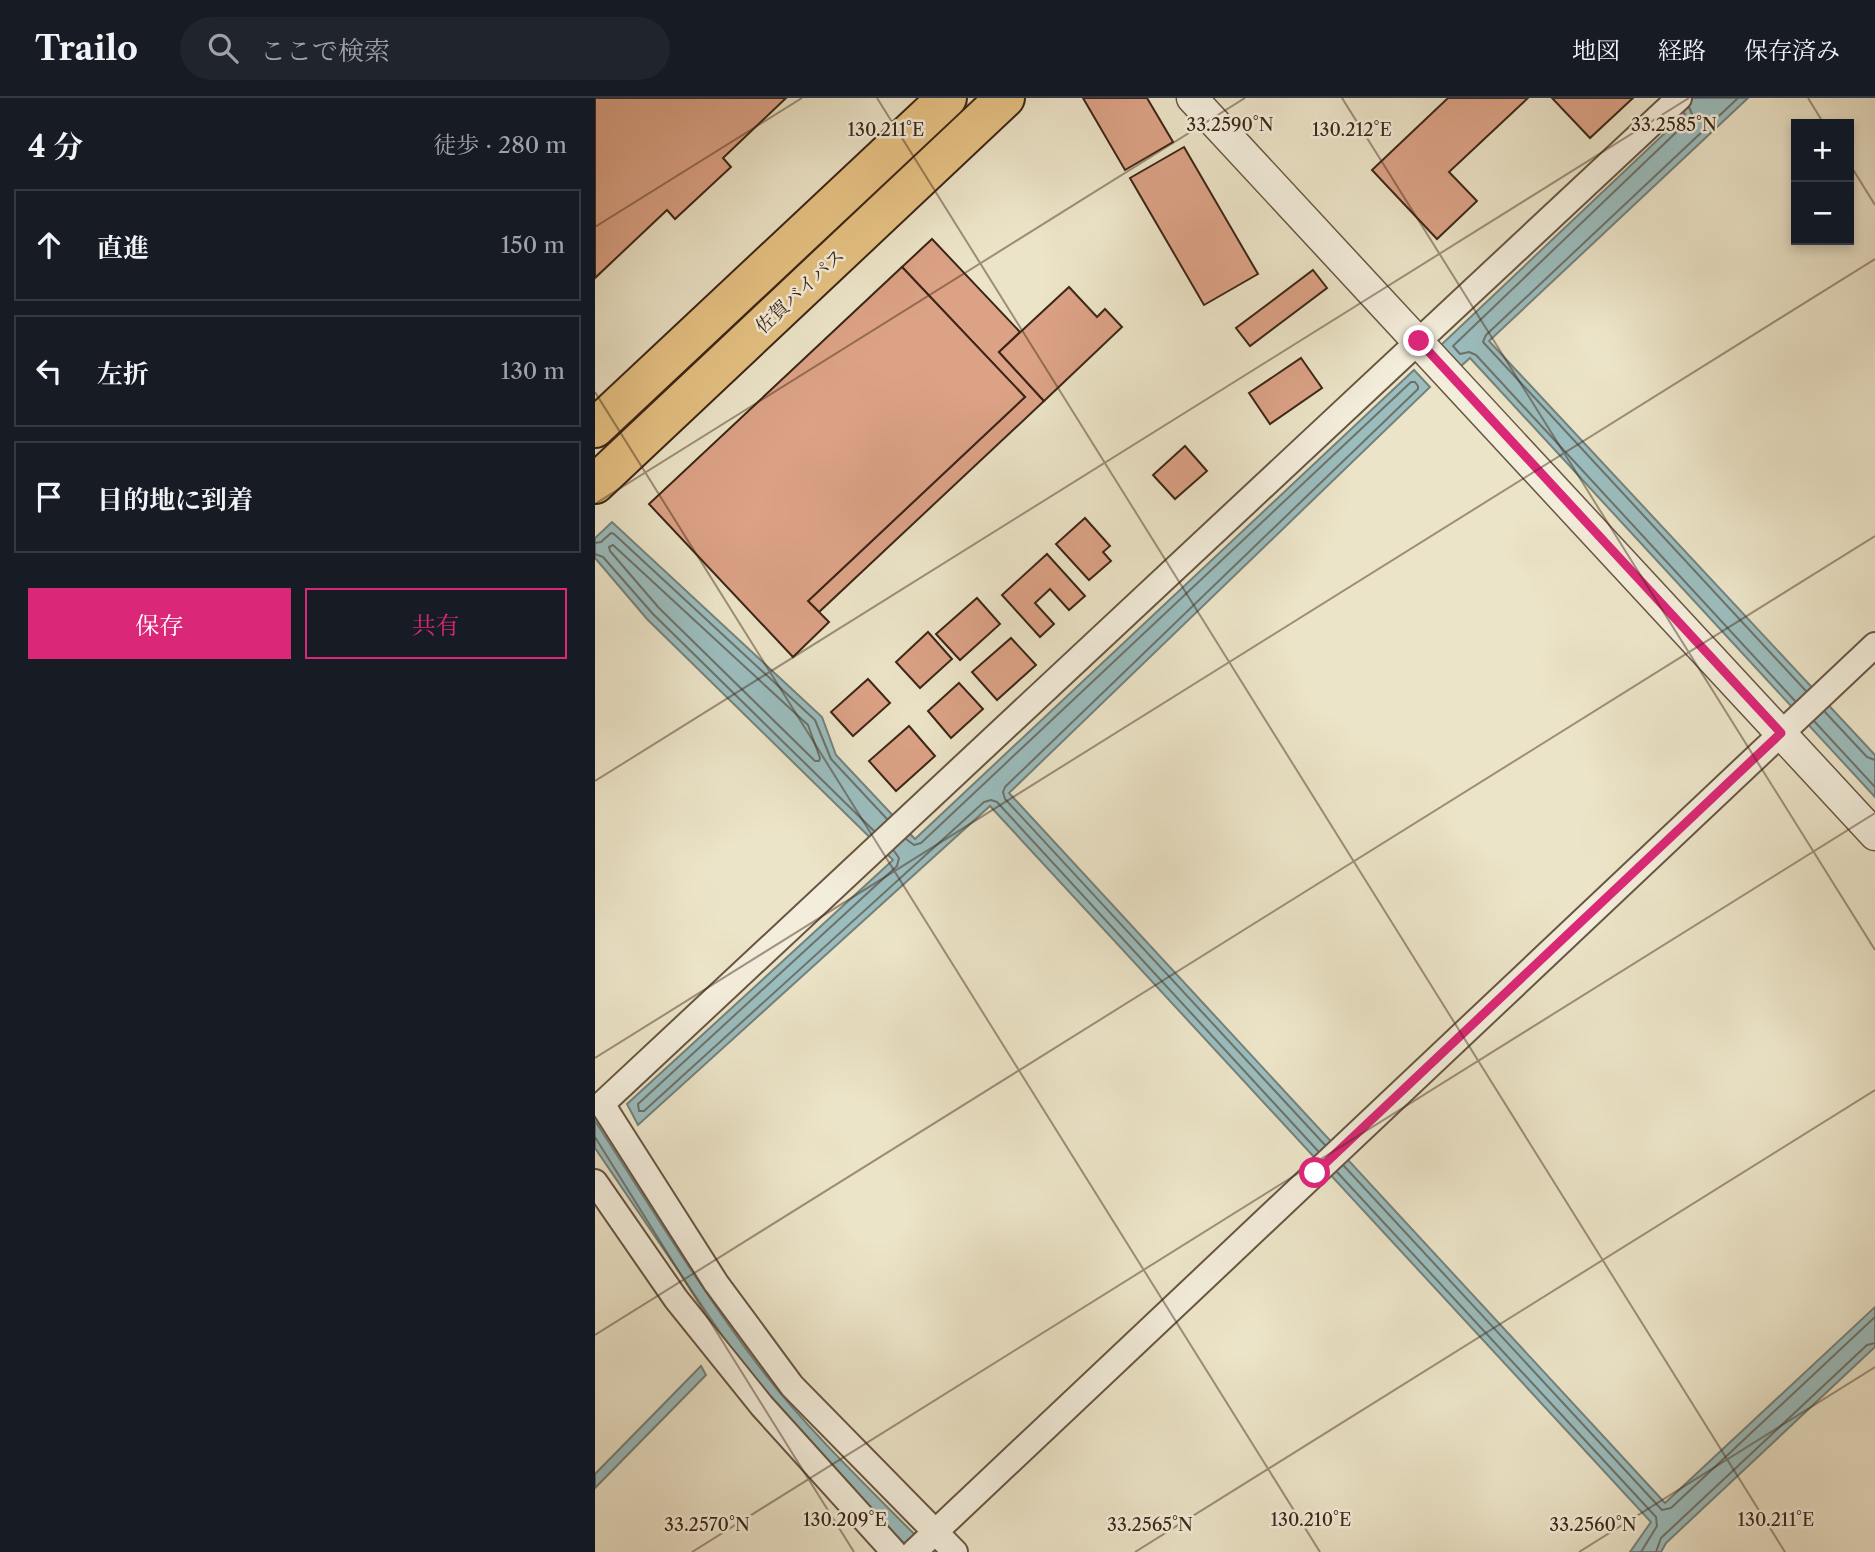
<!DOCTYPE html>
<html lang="ja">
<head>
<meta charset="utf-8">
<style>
  :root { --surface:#171b24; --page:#20242c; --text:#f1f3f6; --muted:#9ea1a6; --line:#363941; --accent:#db2777 }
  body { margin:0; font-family:"Libre Caslon Text","Noto Serif JP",serif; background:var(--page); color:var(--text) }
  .controls { position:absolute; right:21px; top:21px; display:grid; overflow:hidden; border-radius:0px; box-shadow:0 4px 10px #0003 }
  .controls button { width:63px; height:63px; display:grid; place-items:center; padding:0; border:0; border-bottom:2px solid var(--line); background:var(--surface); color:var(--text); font:35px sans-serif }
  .stop { position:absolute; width:21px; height:21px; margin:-16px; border:5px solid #db2777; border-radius:50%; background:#fff }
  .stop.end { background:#db2777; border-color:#fff; box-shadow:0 2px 7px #0008 }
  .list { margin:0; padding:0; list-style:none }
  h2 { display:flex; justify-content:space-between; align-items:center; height:91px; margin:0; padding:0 28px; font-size:30px }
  h2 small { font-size:23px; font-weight:400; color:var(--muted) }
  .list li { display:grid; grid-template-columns:46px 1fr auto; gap:21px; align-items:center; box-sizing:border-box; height:112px; margin:0 14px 14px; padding:0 14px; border:2px solid var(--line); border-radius:0px }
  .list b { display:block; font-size:26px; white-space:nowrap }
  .list em { font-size:23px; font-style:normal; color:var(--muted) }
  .actions { display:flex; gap:14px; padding:21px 28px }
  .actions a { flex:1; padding:16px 0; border:2px solid var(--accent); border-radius:0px; text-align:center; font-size:24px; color:var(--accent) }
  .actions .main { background:var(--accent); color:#fff }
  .icon { flex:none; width:38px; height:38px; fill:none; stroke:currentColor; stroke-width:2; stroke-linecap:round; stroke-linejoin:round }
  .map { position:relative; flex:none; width:1280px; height:1454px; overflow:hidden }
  header { display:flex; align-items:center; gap:42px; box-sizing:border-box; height:98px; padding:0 35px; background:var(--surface); border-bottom:2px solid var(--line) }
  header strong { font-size:33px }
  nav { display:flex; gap:38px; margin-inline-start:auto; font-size:24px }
  .search { width:490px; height:63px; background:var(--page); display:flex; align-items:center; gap:18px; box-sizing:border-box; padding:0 24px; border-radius:38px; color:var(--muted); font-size:26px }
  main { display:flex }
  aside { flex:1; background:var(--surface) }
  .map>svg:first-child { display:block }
</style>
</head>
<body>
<header>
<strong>Trailo</strong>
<div class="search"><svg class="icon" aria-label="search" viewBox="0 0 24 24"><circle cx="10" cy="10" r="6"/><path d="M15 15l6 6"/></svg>ここで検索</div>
<nav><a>地図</a><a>経路</a><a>保存済み</a></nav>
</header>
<main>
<aside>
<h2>4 分<small>徒歩 · 280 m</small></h2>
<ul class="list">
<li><svg class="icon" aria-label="ahead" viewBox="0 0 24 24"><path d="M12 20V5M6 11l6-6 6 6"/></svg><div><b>直進</b></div><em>150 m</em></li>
<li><svg class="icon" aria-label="left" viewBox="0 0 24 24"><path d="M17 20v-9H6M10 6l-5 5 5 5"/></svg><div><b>左折</b></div><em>130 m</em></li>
<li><svg class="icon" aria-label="arrive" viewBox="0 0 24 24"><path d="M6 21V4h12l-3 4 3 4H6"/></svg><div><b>目的地に到着</b></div></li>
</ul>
<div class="actions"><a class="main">保存</a><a>共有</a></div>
</aside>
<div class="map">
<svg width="1280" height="1454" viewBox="0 0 1280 1454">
  <rect width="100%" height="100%" fill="#ece4c8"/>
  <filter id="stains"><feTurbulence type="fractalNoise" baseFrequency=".00286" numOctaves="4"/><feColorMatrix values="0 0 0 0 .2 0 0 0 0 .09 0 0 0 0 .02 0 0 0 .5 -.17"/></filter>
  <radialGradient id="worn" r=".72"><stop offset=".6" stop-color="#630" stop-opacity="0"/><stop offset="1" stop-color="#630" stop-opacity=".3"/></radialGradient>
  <!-- water -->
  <g fill="#9bbdbe" stroke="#75817b" stroke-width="2">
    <polygon points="1076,0 1153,0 894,243 1280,657 1280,699 875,260 866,268 846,247 1090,16"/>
    <polygon points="819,272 835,289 414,695 1070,1405 1280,1209 1280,1249 1071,1445 1066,1454 1035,1454 1056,1424 395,708 43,1027 32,1006 298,762 52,521 0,460 0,440 17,424 227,619 241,657 320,741"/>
    <path d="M0 1023C54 1106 106 1192 166 1271 217 1337 279 1395 337 1454H317L216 1350 156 1280 0 1050Z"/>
    <polygon points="106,1268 111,1277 0,1390 0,1376"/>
  </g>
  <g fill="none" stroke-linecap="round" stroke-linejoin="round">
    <!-- shore -->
    <g stroke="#6c726a" stroke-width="2">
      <polyline points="1143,0 891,237 888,244 1211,593"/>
      <polyline points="1094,9 1097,16 1094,22 858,248 865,256 874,254 881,257 1200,603"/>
      <polyline points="0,445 6,444 16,435 19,436 220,622 236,661 292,721"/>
      <polygon points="18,447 213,627 225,660 224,663 220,663 64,510 15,453 14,449"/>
      <polyline points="0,456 8,459 58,516 279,733"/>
      <polyline points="1230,614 1272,659 1280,662"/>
      <polyline points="1219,623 1280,689"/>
      <polyline points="311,741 319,747 326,745 816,284 820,284 823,288 823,291 410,689 408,694 410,701 730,1047"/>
      <polyline points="299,753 304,760 302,768 43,1006 44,1013 49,1013 389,704 396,702 402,704 723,1053"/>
      <polyline points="749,1068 1067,1412 1076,1410 1280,1219"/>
      <polyline points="742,1074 1061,1419 1062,1428 1046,1454"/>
      <polyline points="1061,1454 1066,1440 1272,1247 1280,1245"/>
    </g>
  </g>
  <!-- building -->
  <g fill="#dca286" stroke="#3c2616" stroke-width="2">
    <polygon points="0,0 191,0 128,60 136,69 80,121 72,112 0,180"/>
    <polygon points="488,0 552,0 578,44 530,72"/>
    <polygon points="853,0 933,0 854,74 882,103 842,141 777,72"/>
    <polygon points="957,0 1038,0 995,40"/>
    <polygon points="589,49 663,176 609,207 535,80"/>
    <polygon points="337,141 425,234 404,254 449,303 224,514 213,503 430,299 307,169"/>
    <polygon points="307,169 430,299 213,503 234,524 198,559 54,406"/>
    <polygon points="718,172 732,190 655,248 641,230"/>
    <polygon points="474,189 502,219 510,211 527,229 449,303 404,254"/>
    <polygon points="706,260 727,290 675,326 654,295"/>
    <polygon points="590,348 612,373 580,401 558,377"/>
    <polygon points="490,420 515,448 508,454 516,463 494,482 461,446"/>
    <polygon points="452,456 490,498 474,512 455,491 440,505 459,526 445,539 407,497"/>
    <polygon points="382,500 405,526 365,562 341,536"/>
    <polygon points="333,534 357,561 325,590 301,564"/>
    <polygon points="416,540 441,567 402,602 377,574"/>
    <polygon points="273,581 295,605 258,638 236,614"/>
    <polygon points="364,585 388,611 356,640 333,613"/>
    <polygon points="314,628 340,658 301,693 274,663"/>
  </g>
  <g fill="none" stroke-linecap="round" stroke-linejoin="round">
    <defs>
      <g id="minor">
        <polyline points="0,1084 81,1201 167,1308 299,1454"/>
        <polyline points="319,1454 1280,547"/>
        <polyline points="360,1454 197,1288 121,1185 7,1006 1084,0"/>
      </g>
      <polyline id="tertiary" points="597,0 1280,737"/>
      <g id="trunk">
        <polyline points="0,330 352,0"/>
        <polyline points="0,386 410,0"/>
      </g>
    </defs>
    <!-- minor casing -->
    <use href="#minor" stroke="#685642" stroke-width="28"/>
    <!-- tertiary casing -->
    <use href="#tertiary" stroke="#685642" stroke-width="33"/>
    <!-- trunk casing -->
    <use href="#trunk" stroke="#3c2616" stroke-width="42"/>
    <!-- minor -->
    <use href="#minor" stroke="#f3eddb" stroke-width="24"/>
    <!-- tertiary -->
    <use href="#tertiary" stroke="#f3eddb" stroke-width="30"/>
    <!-- trunk -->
    <use href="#trunk" stroke="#e6c284" stroke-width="38"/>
  </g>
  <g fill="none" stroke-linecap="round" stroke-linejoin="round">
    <!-- route -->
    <polyline stroke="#db2777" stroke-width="9" points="720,1075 1186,635 824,243"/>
  </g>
  <!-- ticks -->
  <path fill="none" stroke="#3c2616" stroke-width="2" stroke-opacity="0.45" d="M282 0 1190 1454M747 0 1280 852M1213 0 1229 26M1254 65 1280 107M0 129 207 0M0 294 725 1454M0 406 650 0M0 683 1094 0M0 960 1280 161M0 1039 259 1454M0 1237 1280 438M97 1454 1280 715M540 1454 1280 992M984 1454 1280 1269"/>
  <g text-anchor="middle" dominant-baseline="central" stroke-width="5" stroke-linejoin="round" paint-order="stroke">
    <!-- street labels -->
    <g font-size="19" fill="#3c2616" stroke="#f3eddb">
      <text transform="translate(205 193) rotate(-43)">佐賀バイパス</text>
    </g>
  </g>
  <g font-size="18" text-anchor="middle" fill="#3c2616" stroke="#f3eddb" stroke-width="5" stroke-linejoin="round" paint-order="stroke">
    <text x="635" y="33">33.2590°N</text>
    <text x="1079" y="33">33.2585°N</text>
    <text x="291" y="38">130.211°E</text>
    <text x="757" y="38">130.212°E</text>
    <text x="250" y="1428">130.209°E</text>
    <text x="716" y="1428">130.210°E</text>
    <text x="1181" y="1428">130.211°E</text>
    <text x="112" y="1433">33.2570°N</text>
    <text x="555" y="1433">33.2565°N</text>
    <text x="998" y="1433">33.2560°N</text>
  </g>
  <rect width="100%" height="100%" filter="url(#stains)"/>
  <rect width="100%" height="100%" fill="url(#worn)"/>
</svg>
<div class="controls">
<button>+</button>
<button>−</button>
</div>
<div class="stop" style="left:720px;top:1075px"></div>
<div class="stop end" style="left:824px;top:243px"></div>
</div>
</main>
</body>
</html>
